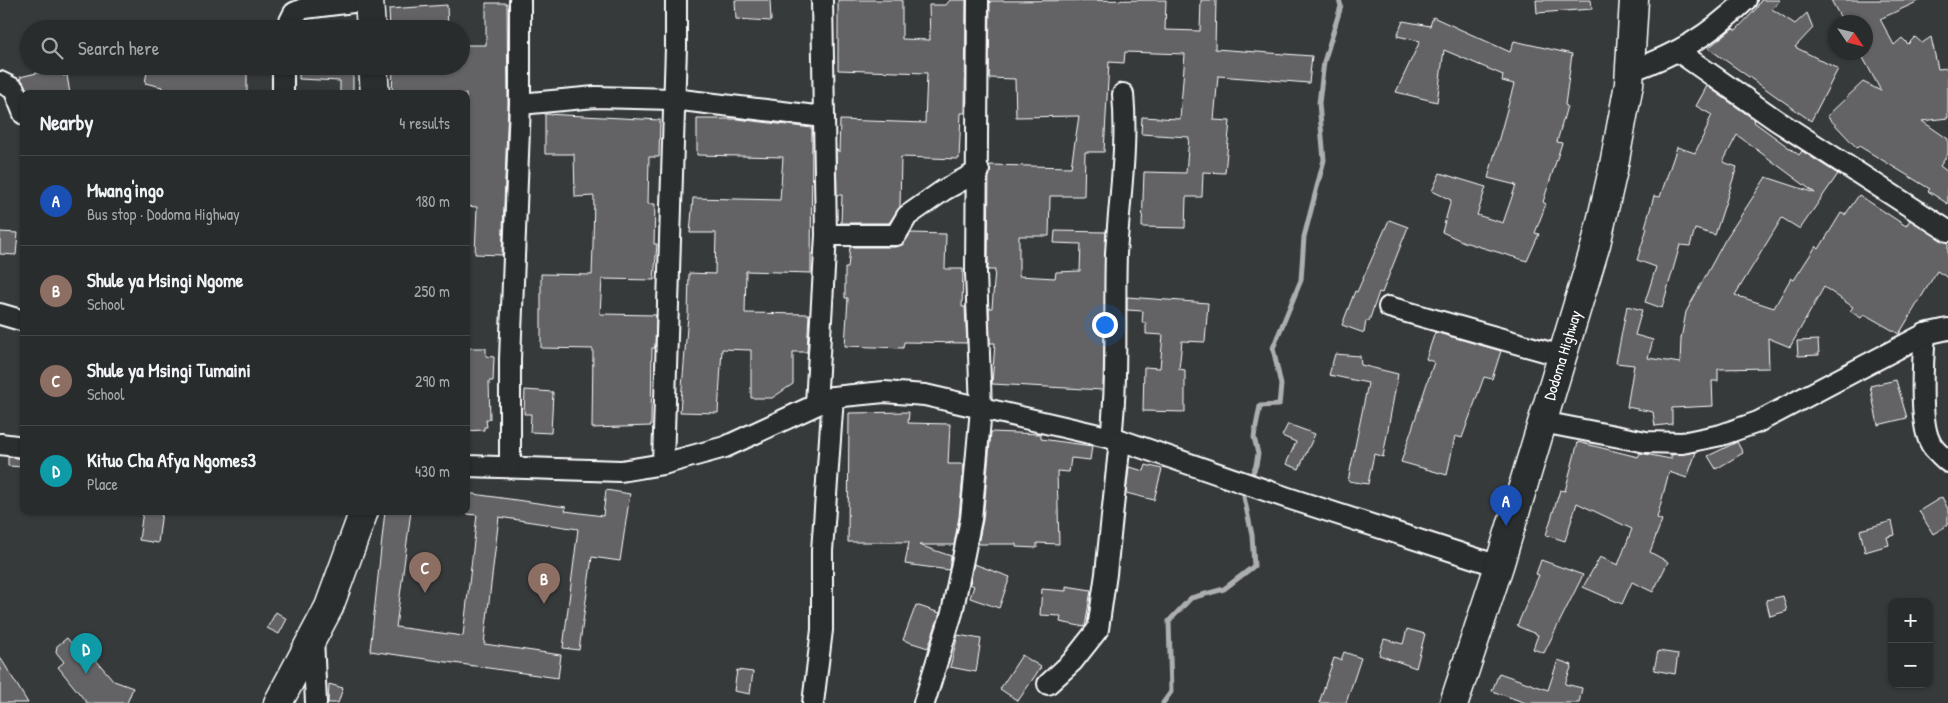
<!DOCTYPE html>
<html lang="en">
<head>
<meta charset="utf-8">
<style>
  :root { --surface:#292c2c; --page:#313434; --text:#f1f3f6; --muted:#a5a7a9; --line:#454848; --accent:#8c9099 }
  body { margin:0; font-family:"Patrick Hand",sans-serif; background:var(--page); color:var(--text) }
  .controls { position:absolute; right:15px; bottom:15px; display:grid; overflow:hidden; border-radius:10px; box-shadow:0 1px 4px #0004 }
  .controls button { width:45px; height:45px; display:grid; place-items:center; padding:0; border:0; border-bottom:1px solid var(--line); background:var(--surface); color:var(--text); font:25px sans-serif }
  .compass { position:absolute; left:1828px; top:15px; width:45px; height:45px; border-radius:50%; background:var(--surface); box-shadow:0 1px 4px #0004; rotate:125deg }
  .you { position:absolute; left:1104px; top:324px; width:18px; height:18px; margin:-12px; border:4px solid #fff; border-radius:50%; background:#1a73e8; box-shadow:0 0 0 8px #1a73e833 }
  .badge { display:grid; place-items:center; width:32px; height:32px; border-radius:50%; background:var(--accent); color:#fff; font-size:16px; font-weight:700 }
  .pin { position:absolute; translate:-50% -41px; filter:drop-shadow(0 1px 2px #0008) }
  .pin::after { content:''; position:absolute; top:26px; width:18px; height:15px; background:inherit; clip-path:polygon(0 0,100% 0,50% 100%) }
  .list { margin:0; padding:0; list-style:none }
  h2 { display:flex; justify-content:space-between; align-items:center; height:65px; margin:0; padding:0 20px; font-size:21px }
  h2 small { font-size:16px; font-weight:400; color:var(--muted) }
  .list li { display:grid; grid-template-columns:32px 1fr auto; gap:15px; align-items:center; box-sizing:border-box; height:90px; padding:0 20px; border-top:1px solid var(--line) }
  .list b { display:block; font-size:19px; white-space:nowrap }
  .list p { margin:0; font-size:16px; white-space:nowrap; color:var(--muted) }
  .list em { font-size:16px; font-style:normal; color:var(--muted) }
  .icon { flex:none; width:28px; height:28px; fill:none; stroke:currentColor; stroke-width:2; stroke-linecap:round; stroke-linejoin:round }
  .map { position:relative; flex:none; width:1948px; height:703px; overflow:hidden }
  .search { position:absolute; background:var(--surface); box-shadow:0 1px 4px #0004; left:20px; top:20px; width:450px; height:55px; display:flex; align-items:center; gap:12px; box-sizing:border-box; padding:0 18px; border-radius:28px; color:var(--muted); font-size:19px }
  .panel { position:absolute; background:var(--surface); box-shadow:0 1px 4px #0004; left:20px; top:90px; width:450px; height:425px; border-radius:10px }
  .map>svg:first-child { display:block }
</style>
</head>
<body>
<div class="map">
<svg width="1948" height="703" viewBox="0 0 1948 703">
  <rect width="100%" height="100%" fill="#373a3b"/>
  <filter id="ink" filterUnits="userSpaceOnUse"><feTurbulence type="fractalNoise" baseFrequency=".02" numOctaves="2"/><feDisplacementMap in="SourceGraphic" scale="10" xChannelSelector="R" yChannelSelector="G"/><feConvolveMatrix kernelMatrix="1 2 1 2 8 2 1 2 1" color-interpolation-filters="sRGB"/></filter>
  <g filter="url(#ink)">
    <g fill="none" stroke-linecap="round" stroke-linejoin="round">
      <!-- stream -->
      <g stroke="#adaeaf" stroke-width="5">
        <polyline points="1250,480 1256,465 1258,454 1254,437 1260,406 1279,405 1281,385 1273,348 1301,280 1304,237 1324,160 1319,103 1324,62 1341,6 1339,0"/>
        <polyline points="1163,703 1171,692 1169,621 1191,598 1224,589 1254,566 1252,535 1244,497 1247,488"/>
      </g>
    </g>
    <!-- building -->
    <g fill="#636465" stroke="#fff">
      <polygon points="735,0 770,0 771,21 736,19"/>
      <polygon points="838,0 902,0 902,39 930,40 929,5 946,5 950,0 966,0 965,113 961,113 959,159 901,157 900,207 889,223 841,223 842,195 837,195 836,149 839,152 840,120 925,123 927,73 838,70"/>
      <polygon points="1166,0 1165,30 1200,31 1201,0 1216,0 1215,49 1312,56 1309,83 1218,76 1214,120 1230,121 1225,173 1203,172 1202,197 1186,197 1185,228 1142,227 1144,172 1186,173 1189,137 1141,134 1142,117 1180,119 1185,54 1125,52 1124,63 1109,62 1104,152 1085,152 1084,196 1050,196 1049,236 1019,236 1019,276 1055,278 1056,272 1080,271 1081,244 1054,243 1055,231 1106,232 1103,390 992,384 995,343 990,343 989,308 992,308 995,270 988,270 989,165 1071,167 1079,116 1016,117 1015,79 989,78 990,1"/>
      <polygon points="1536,0 1591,0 1592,9 1537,13"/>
      <polygon points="1761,0 1780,0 1772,9 1795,24 1807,13 1813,28 1795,47 1838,69 1811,121 1708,48 1733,28 1736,30 1756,9"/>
      <polygon points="1831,0 1921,0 1880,19 1894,45 1902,38 1908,44 1915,37 1922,43 1931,37 1938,69 1948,68 1948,118 1922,121 1948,139 1948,154 1940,166 1948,172 1948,204 1928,191 1930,189 1859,146 1857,148 1827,116 1863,82 1881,91 1860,52 1866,52 1866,22 1843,22"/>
      <polygon points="486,3 507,3 508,104 502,255 475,254 477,207 466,206 466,94 392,94 393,66 461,66 461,45 486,45"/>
      <polygon points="447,5 448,29 390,29 389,9"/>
      <polygon points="1433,17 1510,52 1514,41 1572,54 1565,105 1567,106 1557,142 1562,143 1543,202 1546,204 1535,233 1539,234 1527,261 1464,242 1442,232 1451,200 1432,191 1440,173 1486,187 1477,215 1503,223 1516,185 1488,178 1514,84 1502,81 1503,75 1444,50 1437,102 1396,92 1420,41 1397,36 1403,21 1430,26"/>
      <polygon points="40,66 61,66 63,76 67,75 70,94 29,94 20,77 41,72"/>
      <polygon points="148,66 247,66 247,94 161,94 162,87 145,83"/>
      <polygon points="299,66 353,66 353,94 340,94 340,81 299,79"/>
      <polygon points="1707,86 1755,120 1754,122 1799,155 1802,151 1838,174 1800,229 1782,218 1735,295 1774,308 1791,278 1794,280 1816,246 1819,249 1841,213 1845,215 1859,195 1906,226 1910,220 1948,243 1948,278 1937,271 1899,334 1864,314 1861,318 1850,311 1853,307 1824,287 1790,347 1768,338 1769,368 1718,369 1718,381 1712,381 1713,406 1672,408 1672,424 1655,426 1653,412 1627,407 1634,365 1616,363 1627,306 1642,310 1635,335 1653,340 1648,358 1680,363 1681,339 1686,312 1725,240 1766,177 1815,193 1737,135 1723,162 1737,167 1715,235 1695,229 1690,246 1680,245 1662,308 1645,302 1656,267 1637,260 1647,228 1645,227 1654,196 1660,197 1677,147 1695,153 1708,126 1707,125 1712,115 1696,106"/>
      <polygon points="545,114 660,120 659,157 649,157 648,204 655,204 654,244 657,244 654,280 602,279 600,314 656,315 655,348 652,348 651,426 592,428 593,349 541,348 541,274 592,275 593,245 594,196 575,197 574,154 545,154"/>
      <polygon points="697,119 737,119 812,128 811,273 746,271 745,313 809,314 807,352 793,352 793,384 772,398 751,398 751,350 722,349 718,413 680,412 688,315 689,273 715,274 716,233 690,233 693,198 780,200 783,157 697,155"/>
      <polygon points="1389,220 1408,227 1382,293 1379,292 1369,321 1366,321 1364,333 1342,325 1355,291 1357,292"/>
      <polygon points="0,232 18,233 16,255 0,254"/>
      <polygon points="911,233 946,234 945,269 963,269 962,307 965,307 967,343 904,342 903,348 845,346 848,298 845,298 845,268 848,268 850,247 896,247 902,245"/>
      <polygon points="1127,297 1208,303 1205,342 1182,341 1179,369 1185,370 1185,412 1143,411 1144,367 1160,368 1163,335 1146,334 1146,323 1142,323 1143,311 1127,310"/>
      <polygon points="1435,332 1501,351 1492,379 1484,377 1462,438 1455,436 1447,475 1401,462 1434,362 1426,359"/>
      <polygon points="1818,340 1819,355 1798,356 1797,341"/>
      <polygon points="466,348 486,348 486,356 494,357 493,381 489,381 490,419 486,420 487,427 484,427 484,430 466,431"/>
      <polygon points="1335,354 1360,356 1361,365 1398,374 1383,457 1374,454 1368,484 1348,481 1368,383 1329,375"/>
      <polygon points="1896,380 1907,418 1878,425 1870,386"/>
      <polygon points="525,390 553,392 551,433 530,432 531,414 524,414"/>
      <polygon points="909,412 908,423 950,424 948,464 964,464 959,517 954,545 919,545 951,556 949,570 905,564 909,542 848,542 849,413"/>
      <polygon points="1288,424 1315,434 1299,469 1286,464 1296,442 1282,436"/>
      <polygon points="991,432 1041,434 1041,439 1092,446 1090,460 1071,458 1069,472 1057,471 1059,544 1037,543 1037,548 1016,547 1016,544 978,544 983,520"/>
      <polygon points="1578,442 1638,457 1640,453 1671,459 1671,455 1696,452 1687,478 1669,472 1657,518 1662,520 1650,552 1668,562 1653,592 1632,582 1622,604 1583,587 1600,557 1618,565 1632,529 1577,503 1565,541 1546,535 1560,490 1565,491"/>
      <polygon points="1737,442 1743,453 1716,469 1708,456"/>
      <polygon points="8,457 24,459 24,467 8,466"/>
      <polygon points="1146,465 1162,469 1154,500 1126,493 1129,467 1144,471"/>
      <polygon points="606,490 630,494 620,561 592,557 579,650 563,648 578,529 499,517 484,644 561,655 558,678 370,651 385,511 411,511 396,627 463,636 477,515 466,514 466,493 566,507 565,511 603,516"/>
      <polygon points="1942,497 1948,509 1948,525 1933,534 1919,511"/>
      <polygon points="143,511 162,511 158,543 139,540"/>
      <polygon points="1892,521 1895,535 1887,537 1889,545 1865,552 1860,530"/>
      <polygon points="1541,560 1583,575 1544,653 1533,649 1538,635 1517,626 1539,575 1536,574"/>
      <polygon points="974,564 1010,577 999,608 970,598 974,586 970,584"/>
      <polygon points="1066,586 1091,590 1085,627 1060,622 1061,616 1040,615 1042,589 1066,591"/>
      <polygon points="1783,596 1787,611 1770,616 1766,600"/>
      <polygon points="916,605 940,613 928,648 903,640"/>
      <polygon points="276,612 287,619 279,634 267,628"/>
      <polygon points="1407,629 1425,634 1416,668 1379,655 1384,639 1403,644"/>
      <polygon points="958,635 981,639 976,672 950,667"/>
      <polygon points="67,638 77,650 83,645 114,681 133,688 127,703 87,703 58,667 64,662 56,652 57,646"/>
      <polygon points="1658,651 1678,654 1675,674 1654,670"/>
      <polygon points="1344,652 1361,658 1346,703 1319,703 1334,658 1341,660"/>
      <polygon points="1022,655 1041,667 1018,701 1000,689"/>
      <polygon points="0,657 28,703 0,703"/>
      <polygon points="1558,660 1572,665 1565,684 1582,688 1579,703 1526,703 1492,691 1499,673 1548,690"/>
      <polygon points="737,670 753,672 750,694 734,691"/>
      <polygon points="329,684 343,688 338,703 328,703"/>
    </g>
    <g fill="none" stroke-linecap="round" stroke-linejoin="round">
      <defs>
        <g id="street">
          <polyline points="286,29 294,13 305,8 369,0"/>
          <polyline points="1679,52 1776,120 1948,231"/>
          <path d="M1630 71C1680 53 1708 36 1746 0"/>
          <polyline points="0,82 14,89 24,114"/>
          <polyline points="283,94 283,66"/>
          <polyline points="520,104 595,97 673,99 824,117"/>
          <polyline points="826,235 896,235 907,216 944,190 979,171"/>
          <polyline points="1389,307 1562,356"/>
          <polyline points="0,314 24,321"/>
          <path d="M1925 334C1923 358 1919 422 1930 442 1933 450 1942 456 1948 462"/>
          <polyline points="816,404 826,235 822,0"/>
          <polyline points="1542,422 1646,442 1682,443 1721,435 1758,422 1925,334 1948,329"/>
          <path d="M1111 438C1118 377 1114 316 1116 254 1119 201 1128 147 1123 94"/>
          <polyline points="0,444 24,447"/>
          <polyline points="663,464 676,47 676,0"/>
          <polyline points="466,466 621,471 663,464 725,447 833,397 884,392 925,395 1120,440 1288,498 1499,566"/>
          <polyline points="510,467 510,359 520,104 520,0"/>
          <polyline points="313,638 316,703"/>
          <polyline points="1048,684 1072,662 1098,629 1106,574 1120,440"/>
          <polyline points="813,703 822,630 822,551 833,397"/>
          <polyline points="924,703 952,613 971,519 981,409 976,273 978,0"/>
        </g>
        <g id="secondary">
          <polyline points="369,0 371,29"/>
          <polyline points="373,66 375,94"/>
          <polyline points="278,703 329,607 364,511"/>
        </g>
        <polyline id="highway" points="1454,703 1499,566 1596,244 1613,170 1629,84 1634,0"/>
      </defs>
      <!-- street casing -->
      <use href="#street" stroke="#fff" stroke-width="24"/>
      <!-- secondary casing -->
      <use href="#secondary" stroke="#fff" stroke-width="31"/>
      <!-- highway casing -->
      <use href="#highway" stroke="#fff" stroke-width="31"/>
      <!-- street -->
      <use href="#street" stroke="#2a2d2e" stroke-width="20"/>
      <!-- secondary -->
      <use href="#secondary" stroke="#2a2d2e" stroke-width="28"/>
      <!-- highway -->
      <use href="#highway" stroke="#2a2d2e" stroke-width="28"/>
    </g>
  </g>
  <g text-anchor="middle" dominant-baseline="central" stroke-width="4.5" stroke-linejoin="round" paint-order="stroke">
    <!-- street labels -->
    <g font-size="16" fill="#fff" stroke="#2a2d2e">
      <text transform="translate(1562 355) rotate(-73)">Dodoma Highway</text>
    </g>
  </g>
</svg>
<div class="controls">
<button>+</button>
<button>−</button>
</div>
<svg class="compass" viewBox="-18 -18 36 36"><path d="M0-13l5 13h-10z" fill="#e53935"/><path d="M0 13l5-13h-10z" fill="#a5a7a9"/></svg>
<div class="you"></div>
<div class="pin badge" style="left:1506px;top:526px;background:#1a4fb4">A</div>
<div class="pin badge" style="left:544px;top:604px;background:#8d6e63">B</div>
<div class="pin badge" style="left:425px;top:593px;background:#8d6e63">C</div>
<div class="pin badge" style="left:86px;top:674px;background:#0f9aa8">D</div>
<div class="search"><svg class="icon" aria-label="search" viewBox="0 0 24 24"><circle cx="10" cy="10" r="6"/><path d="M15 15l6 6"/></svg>Search here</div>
<section class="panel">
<h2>Nearby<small>4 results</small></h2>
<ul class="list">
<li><span class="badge" style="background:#1a4fb4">A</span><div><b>Mwang'ingo</b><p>Bus stop · Dodoma Highway</p></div><em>180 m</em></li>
<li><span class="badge" style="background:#8d6e63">B</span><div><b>Shule ya Msingi Ngome</b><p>School</p></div><em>250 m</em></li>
<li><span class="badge" style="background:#8d6e63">C</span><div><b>Shule ya Msingi Tumaini</b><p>School</p></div><em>290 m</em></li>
<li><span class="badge" style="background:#0f9aa8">D</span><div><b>Kituo Cha Afya Ngomes3</b><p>Place</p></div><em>430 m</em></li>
</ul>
</section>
</div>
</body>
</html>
